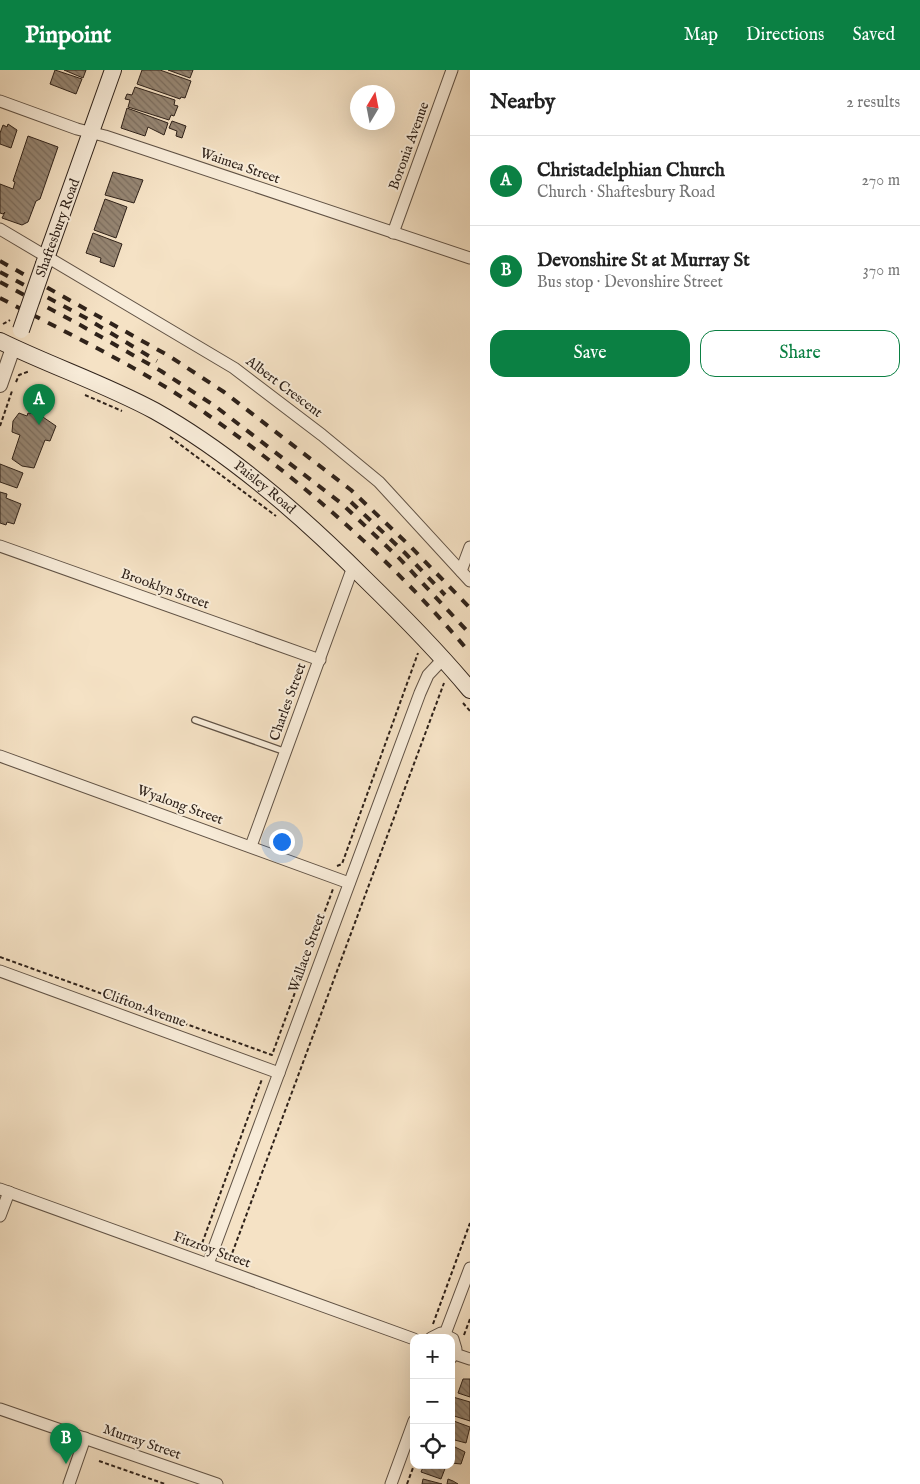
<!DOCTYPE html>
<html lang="en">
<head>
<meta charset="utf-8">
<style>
  :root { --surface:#fff; --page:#f2f2f2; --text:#222; --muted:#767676; --line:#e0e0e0; --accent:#0b8043 }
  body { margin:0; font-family:"IM FELL English",serif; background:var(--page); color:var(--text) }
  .controls { position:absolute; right:15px; bottom:15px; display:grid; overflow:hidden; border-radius:10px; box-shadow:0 5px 20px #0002 }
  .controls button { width:45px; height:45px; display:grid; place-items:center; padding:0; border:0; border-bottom:1px solid var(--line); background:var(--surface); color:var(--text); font:25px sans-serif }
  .compass { position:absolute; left:350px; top:15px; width:45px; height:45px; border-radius:50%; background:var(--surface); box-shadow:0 5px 20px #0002; rotate:10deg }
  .you { position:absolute; left:281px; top:771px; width:18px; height:18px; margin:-12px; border:4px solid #fff; border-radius:50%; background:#1a73e8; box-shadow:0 0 0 8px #1a73e833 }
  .badge { display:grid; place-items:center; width:32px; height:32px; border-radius:50%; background:var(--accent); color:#fff; font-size:16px; font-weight:700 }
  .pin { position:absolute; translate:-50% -41px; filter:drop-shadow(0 1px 2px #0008) }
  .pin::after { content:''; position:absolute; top:26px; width:18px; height:15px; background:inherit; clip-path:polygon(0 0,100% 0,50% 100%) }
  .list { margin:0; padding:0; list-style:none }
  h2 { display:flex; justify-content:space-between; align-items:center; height:65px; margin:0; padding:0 20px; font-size:21px }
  h2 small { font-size:16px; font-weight:400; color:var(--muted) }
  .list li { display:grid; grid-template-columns:32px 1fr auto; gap:15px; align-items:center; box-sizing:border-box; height:90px; padding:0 20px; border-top:1px solid var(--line) }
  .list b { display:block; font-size:19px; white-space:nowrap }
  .list p { margin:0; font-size:16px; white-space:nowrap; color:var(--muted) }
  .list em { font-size:16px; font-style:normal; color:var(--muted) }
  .actions { display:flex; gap:10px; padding:15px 20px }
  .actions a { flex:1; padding:11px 0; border:1px solid var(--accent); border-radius:15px; text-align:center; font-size:18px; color:var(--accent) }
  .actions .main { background:var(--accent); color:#fff }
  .icon { flex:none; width:28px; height:28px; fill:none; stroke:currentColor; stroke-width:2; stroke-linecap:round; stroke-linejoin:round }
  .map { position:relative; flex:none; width:470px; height:1414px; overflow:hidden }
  header { display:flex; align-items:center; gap:30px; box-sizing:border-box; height:70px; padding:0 25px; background:var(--accent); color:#fff }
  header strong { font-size:24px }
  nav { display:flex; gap:28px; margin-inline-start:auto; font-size:18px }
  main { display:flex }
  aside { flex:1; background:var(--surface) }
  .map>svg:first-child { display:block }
</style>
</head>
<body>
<header>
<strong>Pinpoint</strong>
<nav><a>Map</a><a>Directions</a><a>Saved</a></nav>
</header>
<main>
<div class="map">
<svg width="470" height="1414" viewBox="0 0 470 1414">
  <defs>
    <pattern id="building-back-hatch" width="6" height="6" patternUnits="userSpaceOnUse" patternTransform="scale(1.25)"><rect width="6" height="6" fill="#968673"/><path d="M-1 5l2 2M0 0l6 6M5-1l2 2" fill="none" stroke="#7b6d5e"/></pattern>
  </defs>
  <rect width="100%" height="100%" fill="#f5e2c5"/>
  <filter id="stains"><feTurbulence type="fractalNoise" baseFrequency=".004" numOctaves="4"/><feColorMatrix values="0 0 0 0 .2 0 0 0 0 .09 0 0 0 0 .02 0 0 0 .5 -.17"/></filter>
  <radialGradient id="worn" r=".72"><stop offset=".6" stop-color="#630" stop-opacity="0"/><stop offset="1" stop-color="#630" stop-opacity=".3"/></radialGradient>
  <!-- building -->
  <g fill="url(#building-back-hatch)" stroke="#2f221a">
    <polygon points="55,0 82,9 76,24 50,14"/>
    <polygon points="64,0 86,0 83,8"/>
    <polygon points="142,0 160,0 191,11 185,28 181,27 180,29 137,14"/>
    <polygon points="168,0 193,0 190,8"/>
    <polygon points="135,17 175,30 174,35 178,36 174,46 171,45 169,50 128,37 130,30 125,29 127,24 132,25"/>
    <polygon points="127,38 168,53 164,65 148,57 145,66 121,58"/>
    <polygon points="172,51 186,56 182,68 176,66 177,61 169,58"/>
    <polygon points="8,54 17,60 11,78 0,74 0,63 3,55 7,57"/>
    <polygon points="28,66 58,77 40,129 36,131 28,152 22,155 2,148 5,142 3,144 0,143 0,114 13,119 15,112 13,111"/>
    <polygon points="113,102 143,110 134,133 105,125"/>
    <polygon points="105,129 127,137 116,168 94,160"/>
    <polygon points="93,163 122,174 114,197 100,192 101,188 86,183"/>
    <polygon points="19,343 27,346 28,343 40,345 56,356 50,371 45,370 34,398 22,396 12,389 20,365 12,362 13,351"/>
    <polygon points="0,394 23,403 17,418 0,412"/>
    <polygon points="0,422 7,424 6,428 21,434 14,454 7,452 6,455 0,453"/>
    <polygon points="463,1309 470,1309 470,1327 458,1323"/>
    <polygon points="453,1327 470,1332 470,1351 451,1345"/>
    <polygon points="451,1350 470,1357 466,1373 451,1369"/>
    <polygon points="451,1375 465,1382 461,1394 451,1393"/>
    <polygon points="424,1395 446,1396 441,1409 421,1402"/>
    <polygon points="423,1409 442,1414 422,1414"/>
    <polygon points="448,1409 453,1411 458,1414 447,1414"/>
  </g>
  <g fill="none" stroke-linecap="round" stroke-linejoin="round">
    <defs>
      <polyline id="service" points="195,650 286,682"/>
      <g id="minor">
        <polyline points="0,31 77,59 105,66 470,188"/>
        <polyline points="0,159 234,298 322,365 379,412 470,511"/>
        <polyline points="393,163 452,0"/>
        <polyline points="0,476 320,590"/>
        <polyline points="461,501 470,477"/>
        <polyline points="0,686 349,813"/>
        <polyline points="251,776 353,497"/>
        <polyline points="0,901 279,1003"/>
        <polyline points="0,1119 414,1269"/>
        <polyline points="0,1146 9,1122"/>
        <polyline points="208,1194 420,623 428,605 444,588"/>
        <polyline points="445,1264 470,1198"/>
        <polyline points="431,1268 441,1263 453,1269 456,1279 451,1288"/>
        <polyline points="455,1284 470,1289"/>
        <polyline points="0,1339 217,1414"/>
        <polyline points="69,1414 85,1368"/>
        <polyline points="391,1414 414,1351"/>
      </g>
      <polyline id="tertiary" points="0,315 13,278"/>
      <g id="secondary">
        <polyline points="44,194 113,0"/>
        <path id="s1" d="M0 271C51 296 105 314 155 341 232 384 302 446 364 508 401 544 437 580 470 620"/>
      </g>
    </defs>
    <!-- service casing -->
    <use href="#service" stroke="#605245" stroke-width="8"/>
    <!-- minor casing -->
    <use href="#minor" stroke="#605245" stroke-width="13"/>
    <!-- tertiary casing -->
    <use href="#tertiary" stroke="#605245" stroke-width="16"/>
    <!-- secondary casing -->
    <use href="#secondary" stroke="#2f221a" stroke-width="18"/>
    <!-- path -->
    <g stroke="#2f221a" stroke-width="2" stroke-dasharray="4 2.5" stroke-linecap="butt">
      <polyline points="3,254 10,250"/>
      <polyline points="16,312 19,305 30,301"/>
      <polyline points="85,325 122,341"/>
      <polyline points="0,356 12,321"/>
      <polyline points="170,367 276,446"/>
      <polyline points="463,633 470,641"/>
      <polyline points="337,796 342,794 418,583"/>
      <polyline points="0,887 272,985 333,819"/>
      <polyline points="200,1179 262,1009"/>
      <polyline points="230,1189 444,613"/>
      <polyline points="433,1254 470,1153"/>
      <polyline points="464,1265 470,1249"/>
      <polyline points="99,1391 165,1414"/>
      <polyline points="407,1414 414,1395"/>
    </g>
    <!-- service -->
    <use href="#service" stroke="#f8ecd9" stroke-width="5.5"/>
    <!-- minor -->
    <use href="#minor" stroke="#f8ecd9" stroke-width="11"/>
    <!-- tertiary -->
    <use href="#tertiary" stroke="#f8ecd9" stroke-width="14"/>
    <!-- secondary -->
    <use href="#secondary" stroke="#f8ecd9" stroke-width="16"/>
    <!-- rail -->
    <g stroke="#2f221a" stroke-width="4" stroke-dasharray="9 9" stroke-linecap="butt">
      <polyline points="0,191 169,286 224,322 351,420 411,477 470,538"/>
      <polyline points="0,202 86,248 157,291"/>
      <polyline points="0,212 82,256 161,301 215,336 341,433 400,489 470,564"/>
      <path d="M0 228C69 264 145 300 208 345 305 413 394 492 470 583"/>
      <polyline points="351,432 405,483 445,525"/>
    </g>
    <defs>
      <polyline id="secondary-bridge" points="21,260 44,194"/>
    </defs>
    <!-- secondary-bridge casing -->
    <use href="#secondary-bridge" stroke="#2f221a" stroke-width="18" stroke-linecap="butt"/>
    <!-- secondary-bridge -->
    <use href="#secondary-bridge" stroke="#f8ecd9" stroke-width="16"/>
  </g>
  <g text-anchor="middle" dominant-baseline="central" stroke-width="4" stroke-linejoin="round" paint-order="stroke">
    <!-- street labels -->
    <g font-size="14" fill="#2f221a" stroke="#f8ecd9">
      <text transform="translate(409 76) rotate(-70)">Boronia Avenue</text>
      <text transform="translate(240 96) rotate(19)">Waimea Street</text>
      <text transform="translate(58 158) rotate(-70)">Shaftesbury Road</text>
      <text transform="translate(284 317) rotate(37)">Albert Crescent</text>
      <text stroke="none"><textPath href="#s1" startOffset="304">Paisley Road</textPath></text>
      <text transform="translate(165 519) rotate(20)">Brooklyn Street</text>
      <text transform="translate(288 632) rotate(-70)">Charles Street</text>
      <text transform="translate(180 735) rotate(20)">Wyalong Street</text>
      <text transform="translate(307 883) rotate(-70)">Wallace Street</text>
      <text transform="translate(144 938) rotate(20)">Clifton Avenue</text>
      <text transform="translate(212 1180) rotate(20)">Fitzroy Street</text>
      <text transform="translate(142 1372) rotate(19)">Murray Street</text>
    </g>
  </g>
  <rect width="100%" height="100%" filter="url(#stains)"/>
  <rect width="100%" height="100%" fill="url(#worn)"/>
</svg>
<div class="controls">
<button>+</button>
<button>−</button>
<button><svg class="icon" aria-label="locate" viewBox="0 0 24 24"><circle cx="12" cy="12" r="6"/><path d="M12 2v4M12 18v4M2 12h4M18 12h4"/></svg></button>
</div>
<svg class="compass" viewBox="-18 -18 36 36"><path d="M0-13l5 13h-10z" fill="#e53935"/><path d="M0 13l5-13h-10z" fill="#767676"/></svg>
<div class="you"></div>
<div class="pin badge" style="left:39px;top:355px">A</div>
<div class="pin badge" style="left:66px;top:1394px">B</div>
</div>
<aside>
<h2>Nearby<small>2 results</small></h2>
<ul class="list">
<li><span class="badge">A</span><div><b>Christadelphian Church</b><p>Church · Shaftesbury Road</p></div><em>270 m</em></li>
<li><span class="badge">B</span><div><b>Devonshire St at Murray St</b><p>Bus stop · Devonshire Street</p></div><em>370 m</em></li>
</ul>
<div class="actions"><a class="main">Save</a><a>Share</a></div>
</aside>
</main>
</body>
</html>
